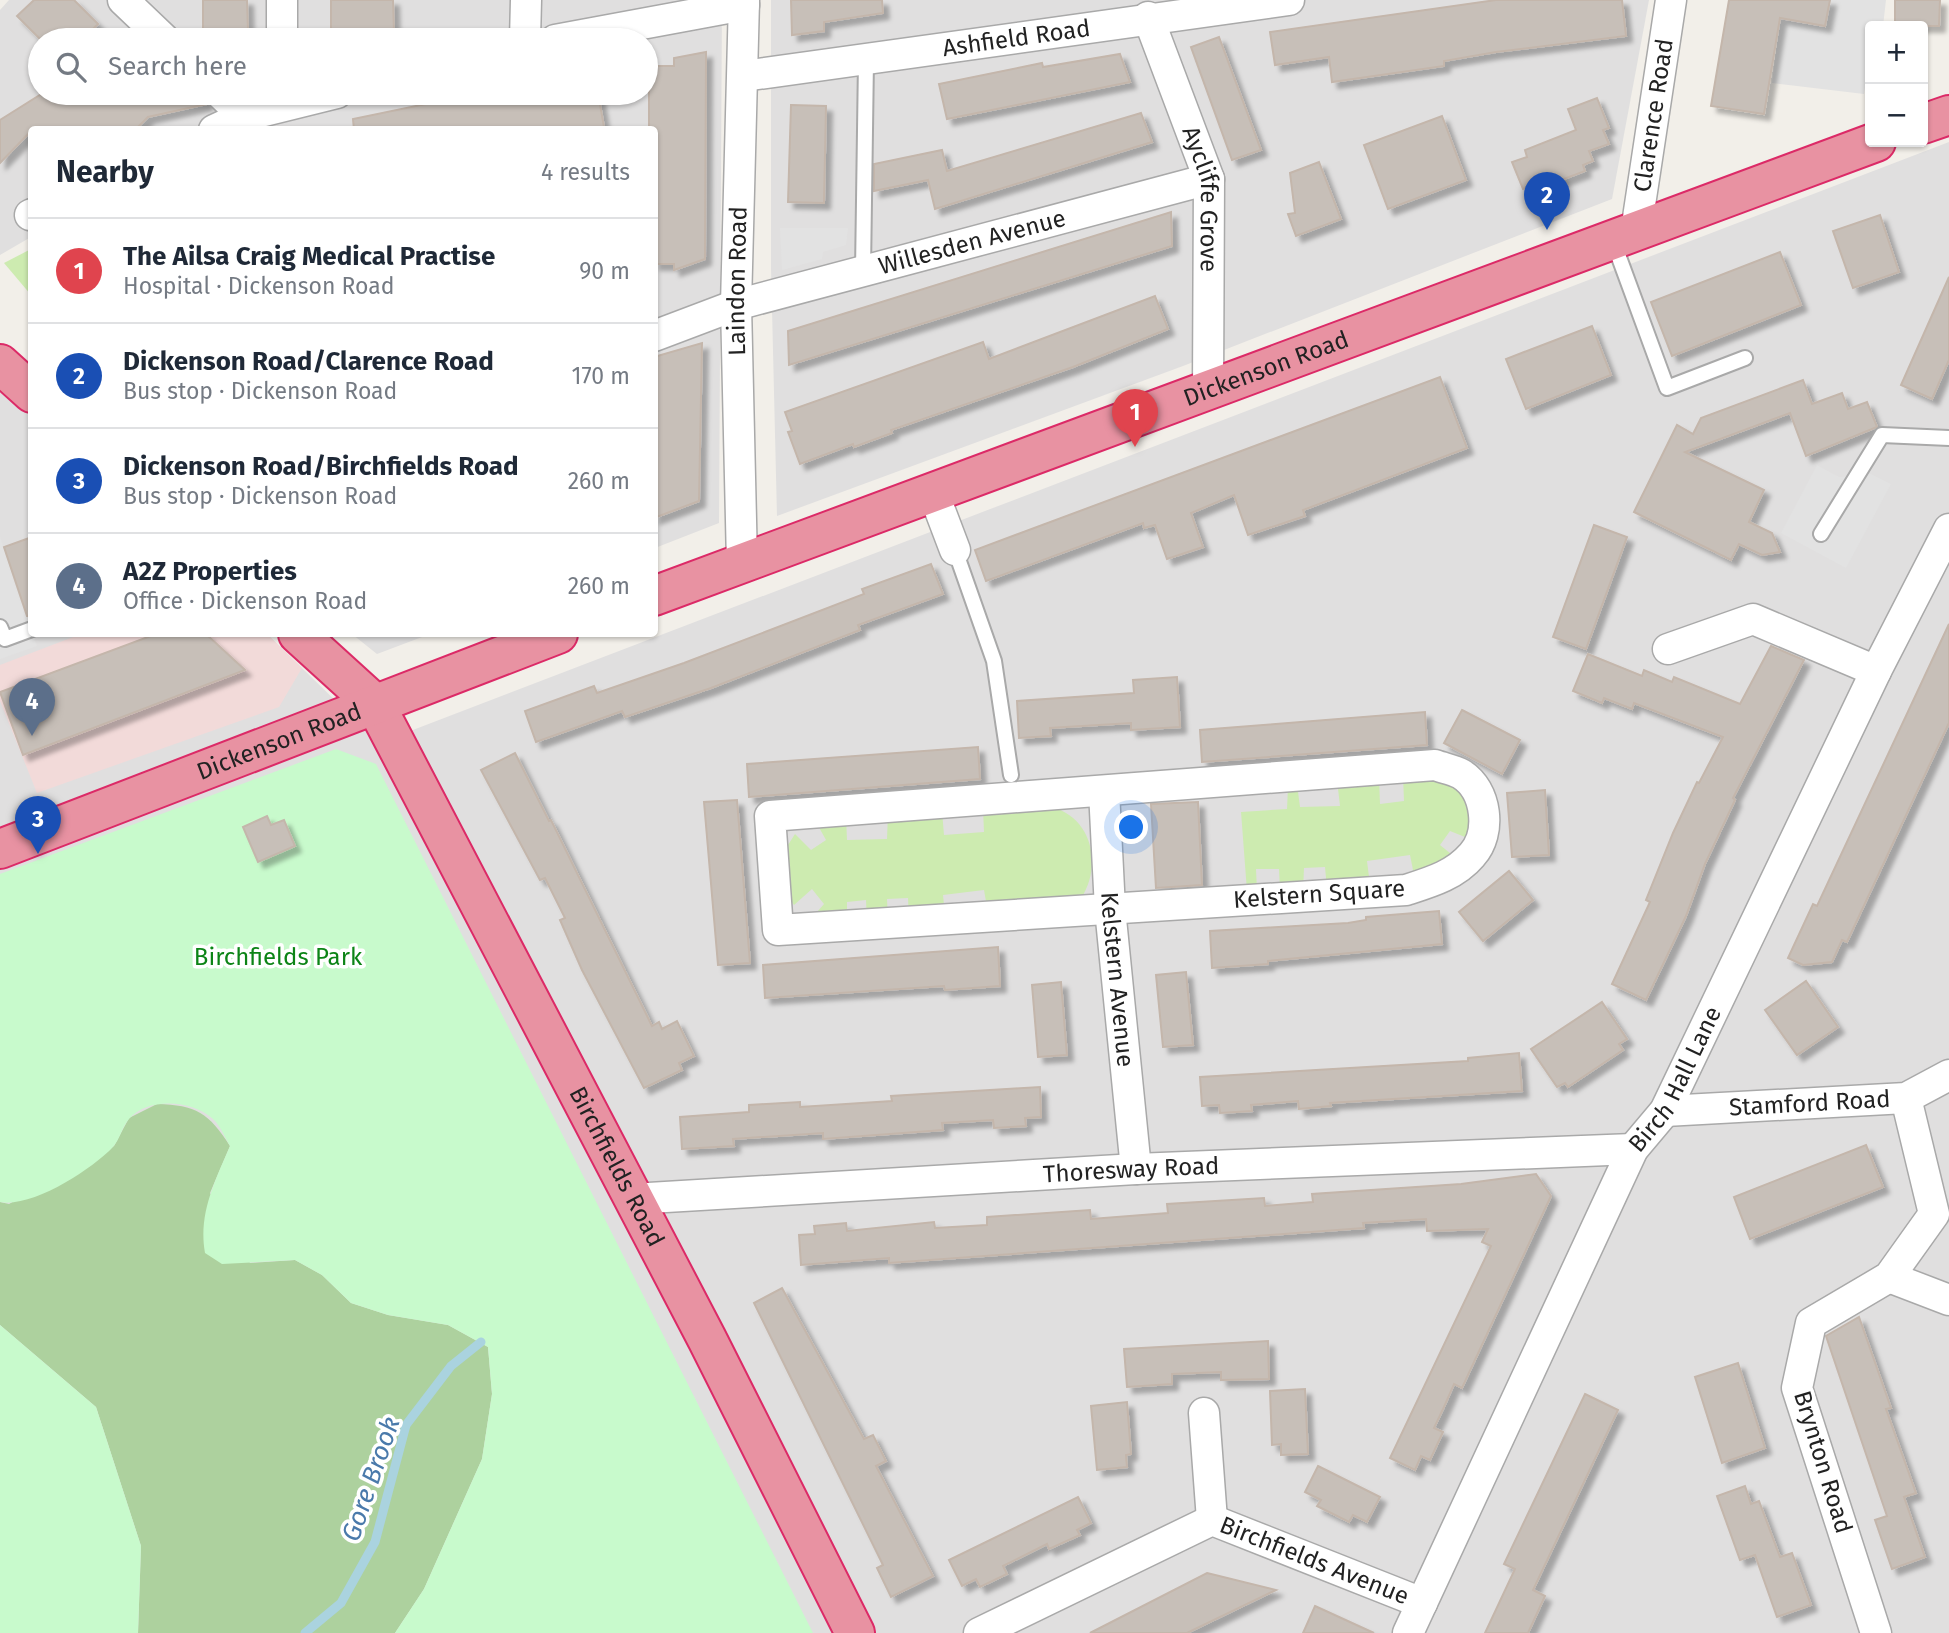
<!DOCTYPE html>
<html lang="en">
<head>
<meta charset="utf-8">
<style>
  :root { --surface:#fff; --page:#f2f2f3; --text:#1f2937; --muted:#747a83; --line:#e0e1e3; --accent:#2563eb }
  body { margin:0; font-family:"Fira Sans",sans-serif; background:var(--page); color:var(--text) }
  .controls { position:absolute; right:21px; top:21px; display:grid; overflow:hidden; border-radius:7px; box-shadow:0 2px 5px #0004 }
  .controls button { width:63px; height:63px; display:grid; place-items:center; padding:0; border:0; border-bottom:2px solid var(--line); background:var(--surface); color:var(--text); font:35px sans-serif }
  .you { position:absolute; left:1132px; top:828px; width:24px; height:24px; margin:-18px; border:5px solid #fff; border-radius:50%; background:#1a73e8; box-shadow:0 0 0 10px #1a73e833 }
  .badge { display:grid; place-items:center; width:46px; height:46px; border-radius:50%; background:var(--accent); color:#fff; font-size:23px; font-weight:700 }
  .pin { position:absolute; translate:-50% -58px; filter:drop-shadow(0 2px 4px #0008) }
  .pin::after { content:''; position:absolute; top:37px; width:24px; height:21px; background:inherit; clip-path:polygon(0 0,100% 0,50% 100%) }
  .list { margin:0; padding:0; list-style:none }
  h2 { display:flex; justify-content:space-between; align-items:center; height:91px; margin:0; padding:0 28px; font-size:30px }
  h2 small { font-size:23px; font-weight:400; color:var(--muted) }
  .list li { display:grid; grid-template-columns:46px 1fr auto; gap:21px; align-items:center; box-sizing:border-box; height:105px; padding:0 28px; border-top:2px solid var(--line) }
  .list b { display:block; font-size:26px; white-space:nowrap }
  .list p { margin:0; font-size:23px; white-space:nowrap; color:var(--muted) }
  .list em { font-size:23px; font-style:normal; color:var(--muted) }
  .icon { flex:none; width:38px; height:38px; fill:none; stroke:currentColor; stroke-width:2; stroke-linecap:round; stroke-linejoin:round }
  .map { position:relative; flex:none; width:1949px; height:1633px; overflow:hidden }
  .search { position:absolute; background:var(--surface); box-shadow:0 2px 5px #0004; left:28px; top:28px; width:630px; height:77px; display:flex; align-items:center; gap:18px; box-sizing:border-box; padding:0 24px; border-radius:38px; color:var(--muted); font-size:26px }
  .panel { position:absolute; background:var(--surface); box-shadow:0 2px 5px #0004; left:28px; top:126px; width:630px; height:511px; border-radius:7px }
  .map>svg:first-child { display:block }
</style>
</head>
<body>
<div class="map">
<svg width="1949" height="1633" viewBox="0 0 1949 1633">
  <defs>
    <filter id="shadow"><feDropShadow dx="6" dy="6" stdDeviation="2" flood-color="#0004"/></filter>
  </defs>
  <rect width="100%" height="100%" fill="#f2efe9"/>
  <!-- residential -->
  <g fill="#e0dfdf" fill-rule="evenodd">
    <path d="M9 0H722L719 523 655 548 654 130H32L31 237 0 255V10ZM40 40H646V93H40Z"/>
    <polygon points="771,0 1649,0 1612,199 1183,366 777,516 771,267"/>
    <polygon points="1949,142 1949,1633 0,1633 0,389 31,417 32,634 267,634 379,743"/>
    <polygon points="352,634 430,634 377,654"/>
  </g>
  <!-- commercial -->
  <polygon fill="#f2dad9" points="81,634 267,634 302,668 279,707 37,793 0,701 0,665"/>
  <!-- grass -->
  <g fill="#cdebb0">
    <polygon points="31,249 31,295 4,263"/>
    <polygon points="1403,776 1457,783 1472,807 1470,839 1450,831 1440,845 1456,858 1415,880 1410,855 1367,861 1370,885 1327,889 1325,867 1304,868 1303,891 1280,890 1279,869 1256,869 1257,891 1247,891 1241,812 1287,809 1288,787 1297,784 1300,807 1340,806 1337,780 1379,777 1380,804 1404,801"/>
    <path d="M1052 807C1092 818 1102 864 1082 897L988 913 984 890 943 895 945 915 909 918 908 898 887 899 888 920H867L866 900 847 902V922L810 920 824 904 812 889 794 905 789 898 788 845 795 834 811 850 826 840 816 822 846 817 847 840 887 839 888 813 942 811 944 835 984 832 983 809Z"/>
  </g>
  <!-- forest -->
  <path fill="#add19e" d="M157 1104C196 1105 209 1113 230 1146L210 1193 250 1263 295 1260 322 1275 351 1303 388 1315 448 1325 488 1347 492 1394 482 1459 424 1589 395 1633H138L141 1546 96 1407 0 1325V1202L9 1204 114 1146 129 1118Z"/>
  <!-- park -->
  <g fill="#c8facc">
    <path d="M336 749 376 764 813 1633H395L424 1589 482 1459 492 1394 488 1347 448 1325 388 1315 351 1303 322 1275 295 1260 222 1264 205 1253C198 1214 215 1181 230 1146 225 1138 220 1125 213 1119 192 1100 148 1097 129 1119 122 1127 120 1139 113 1147 91 1170 32 1208 0 1202V874Z"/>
    <polygon points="0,1325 96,1407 141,1546 138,1633 0,1633"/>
  </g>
  <!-- parking -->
  <g fill="#e2e2e2">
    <polygon points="1830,0 1886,0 1883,26 1870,26 1870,75 1867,75 1864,94 1772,83 1780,18 1825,26"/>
    <polygon points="780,228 848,228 846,245 823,252 822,259 782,270"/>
    <polygon points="1817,465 1839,477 1871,474 1891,484 1846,568 1781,533"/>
    <polygon points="0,537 37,646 0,659"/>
  </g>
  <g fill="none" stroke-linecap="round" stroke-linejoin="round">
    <!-- stream -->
    <polyline stroke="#aad3df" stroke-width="9" points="305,1633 341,1603 375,1542 406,1425 451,1366 481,1342"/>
  </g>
  <!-- building -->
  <g fill="#c7bfb8" stroke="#c4b6ab" stroke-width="2" filter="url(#shadow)">
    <polygon points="34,0 74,0 98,24 82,40 41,40 17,16"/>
    <polygon points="203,0 247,0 248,31 203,32"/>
    <polygon points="331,0 393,0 394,33 369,33 369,40 331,40"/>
    <polygon points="791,0 882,0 883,13 824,22 824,31 792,35"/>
    <polygon points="1496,0 1622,0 1626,36 1496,52 1444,61 1444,66 1332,82 1329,57 1275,65 1270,32"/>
    <polygon points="1729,0 1830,0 1825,26 1780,18 1764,114 1711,106"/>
    <polygon points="1895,0 1940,0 1939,26 1895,26"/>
    <polygon points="1219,37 1261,150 1232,160 1191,47"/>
    <polygon points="706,52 705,259 674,270 674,264 654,264 654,130 649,130 649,66 674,66 674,58"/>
    <polygon points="1120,54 1130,82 947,119 939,84 1042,63 1043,67"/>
    <polygon points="43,93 203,93 207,104 148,117 135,130 32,130 0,163 0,120"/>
    <polygon points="479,93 598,93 604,127 590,130 354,130 353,119"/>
    <polygon points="1597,98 1609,128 1603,130 1609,144 1589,151 1593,161 1583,165 1585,171 1538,189 1535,184 1523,189 1512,162 1527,157 1525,150 1576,130 1568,109"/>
    <polygon points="791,105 826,106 824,203 788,202"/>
    <polygon points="1141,113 1152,142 935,209 928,180 874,191 874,164 942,150 947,171"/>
    <polygon points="1442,116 1466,180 1388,209 1364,145"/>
    <polygon points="1319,162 1341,219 1296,236 1288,214 1295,213 1290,173"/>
    <polygon points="1171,212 1172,246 789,365 788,331"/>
    <polygon points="1880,215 1899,272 1853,288 1833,231"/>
    <polygon points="1780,252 1801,305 1672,356 1651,302"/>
    <polygon points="1949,277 1949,360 1932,399 1901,385"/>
    <polygon points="1155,296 1168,329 1073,367 891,430 892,433 854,447 853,444 800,464 788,432 792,431 785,412 983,342 989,359"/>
    <polygon points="1592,326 1611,375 1526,409 1506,359"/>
    <polygon points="702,343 699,501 654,518 654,357"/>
    <polygon points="1440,377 1467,448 1303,510 1305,516 1248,535 1234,495 1191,513 1203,547 1167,559 1155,525 1144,528 1143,523 986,581 975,550"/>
    <polygon points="1803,380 1812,404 1842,393 1848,409 1867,402 1877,427 1806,456 1790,413 1685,452 1764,490 1749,522 1772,533 1780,552 1762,555 1739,544 1731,560 1634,512 1677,425 1693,434 1701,418"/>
    <polygon points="1594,525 1627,537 1586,649 1553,637"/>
    <polygon points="32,537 32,616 27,616 4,547"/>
    <polygon points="931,564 943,594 858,625 860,630 711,688 625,717 622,711 536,742 525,711 594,686 597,693 684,663 864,594 862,589"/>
    <polygon points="1949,624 1949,723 1847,942 1842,940 1832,962 1803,965 1788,958 1813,904 1817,906"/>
    <polygon points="156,634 206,634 245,670 23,755 0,692"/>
    <polygon points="1771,646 1804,660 1733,798 1735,800 1705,864 1686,916 1646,1000 1612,984 1650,902 1646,900 1673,833 1697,782 1699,783 1723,737 1634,703 1632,709 1604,698 1602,703 1573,691 1588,654 1642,676 1644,670 1672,682 1674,677 1740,704"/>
    <polygon points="1177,677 1180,727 1131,730 1131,723 1050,728 1051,736 1019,738 1017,701 1134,693 1133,680"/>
    <polygon points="1462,710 1520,740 1502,774 1444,743"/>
    <polygon points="1425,712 1427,745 1202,762 1200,730"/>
    <polygon points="978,747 980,779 749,797 747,764"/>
    <polygon points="515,753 549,821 551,820 652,1026 659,1022 662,1029 677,1021 694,1056 679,1063 682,1070 644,1088 582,970 560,920 565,918 545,878 540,880 481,770"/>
    <polygon points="1545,790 1549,855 1512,857 1507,793"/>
    <polygon points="737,800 750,963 718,965 704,802"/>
    <polygon points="1198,802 1202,885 1156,888 1151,804"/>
    <polygon points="267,816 271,825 284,820 295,846 258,862 243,827"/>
    <polygon points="1509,871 1533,900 1483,941 1459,912"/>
    <polygon points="1439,911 1442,944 1268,961 1268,964 1212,968 1210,931 1348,923 1366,920 1366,917"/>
    <polygon points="998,947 1000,986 945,990 944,986 765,998 763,965"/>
    <polygon points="1186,972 1193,1045 1163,1047 1156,975"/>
    <polygon points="1806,981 1838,1027 1797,1055 1765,1010"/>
    <polygon points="1061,982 1067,1055 1038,1057 1032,985"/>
    <polygon points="1602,1002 1627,1039 1619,1044 1623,1050 1568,1087 1565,1083 1557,1087 1531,1049"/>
    <polygon points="1519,1053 1522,1091 1330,1103 1331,1106 1299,1109 1298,1101 1251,1105 1252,1111 1220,1113 1219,1105 1202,1106 1200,1077 1468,1061 1468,1058"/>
    <polygon points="1040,1087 1041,1117 1025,1118 1026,1126 994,1128 993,1120 942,1123 943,1130 823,1139 823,1133 733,1139 734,1146 682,1149 680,1117 749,1112 749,1105 800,1102 800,1107 892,1101 891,1096"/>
    <polygon points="1866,1145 1883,1187 1750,1239 1734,1197"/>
    <polygon points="1536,1174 1551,1196 1462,1388 1454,1384 1444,1407 1434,1428 1443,1432 1430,1460 1421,1456 1415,1470 1390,1458 1491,1246 1482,1242 1488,1229 1427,1231 1426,1219 1363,1223 1364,1228 889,1263 889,1258 801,1265 799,1235 815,1234 814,1226 846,1223 847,1231 934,1222 935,1228 987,1225 987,1217 1090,1210 1091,1219 1168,1213 1167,1204 1264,1198 1265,1206 1313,1202 1312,1194 1461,1184"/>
    <polygon points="782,1288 864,1439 873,1435 886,1461 876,1466 933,1576 891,1597 877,1568 883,1565 754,1303"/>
    <polygon points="1859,1317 1891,1408 1886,1409 1916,1493 1904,1497 1925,1557 1892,1569 1875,1520 1887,1516 1826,1336"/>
    <polygon points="1268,1341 1269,1379 1221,1380 1221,1372 1172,1374 1172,1384 1127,1387 1124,1349"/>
    <polygon points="1738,1363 1765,1448 1722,1463 1695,1377"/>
    <polygon points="1305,1389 1308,1454 1281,1455 1281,1444 1272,1445 1270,1391"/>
    <polygon points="1585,1394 1618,1410 1533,1590 1545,1596 1528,1633 1485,1633 1515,1569 1504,1564"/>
    <polygon points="1127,1402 1131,1454 1126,1455 1127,1467 1097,1470 1091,1406"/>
    <polygon points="1318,1466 1380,1497 1367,1522 1353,1515 1349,1522 1317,1506 1321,1500 1305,1492"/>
    <polygon points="1745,1486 1751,1504 1759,1501 1780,1557 1792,1553 1811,1605 1777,1617 1755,1555 1740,1560 1717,1496"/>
    <polygon points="1078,1497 1091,1523 1077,1530 1080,1535 1049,1549 1047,1544 1003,1566 1007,1574 980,1587 976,1579 962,1586 949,1560"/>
    <polygon points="1207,1573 1276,1590 1187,1633 1090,1633"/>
    <polygon points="1315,1606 1374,1633 1303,1633"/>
  </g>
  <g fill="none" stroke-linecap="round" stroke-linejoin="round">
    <defs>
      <g id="lane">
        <polyline points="1613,241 1667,388 1745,358"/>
        <polyline points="863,271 866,60"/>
        <polyline points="1821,534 1882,435 1949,438"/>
        <polyline points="955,550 994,661 1011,775"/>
        <polyline points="0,627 5,639 32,629"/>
      </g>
      <g id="street">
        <polyline points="123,0 165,40"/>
        <polyline points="282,0 282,40"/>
        <path id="s1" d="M1148 17 1209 179 1208 391"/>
        <polyline points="525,40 526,0"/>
        <polyline points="555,40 744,5"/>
        <path id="s2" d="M744 76 1289 0"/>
        <polyline points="220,93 244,116"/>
        <polyline points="214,130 244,116 337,93"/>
        <polyline points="30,215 32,214"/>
        <path id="s3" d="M1636 231 1671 0"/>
        <path id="s4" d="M654 336 736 305 1209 179"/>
        <polyline points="933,492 955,550"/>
        <path id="s5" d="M742 563 736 305 744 0"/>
        <polyline points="1668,649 1753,619 1876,671"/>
        <path d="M1435 765C1443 768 1454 770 1461 774 1487 790 1492 833 1472 855 1455 875 1431 882 1406 890L778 930 770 816Z"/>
        <path id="s6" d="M1104 791 1110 909 1136 1169"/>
        <path id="s7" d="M1665 1111 1906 1098 1949 1075"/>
        <path id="s8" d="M632 1199 1136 1169 1633 1149"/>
        <polyline points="1889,1277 1949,1300"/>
        <polyline points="1204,1413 1212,1520"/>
        <path id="s9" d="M979 1633 1212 1520 1422 1603"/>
        <path id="s10" d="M1408 1633 1633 1149 1665 1111 1876 671 1949 529"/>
        <polyline points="1876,1633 1797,1388 1811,1323 1889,1277 1934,1214 1906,1098"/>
      </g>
      <g id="highway">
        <polyline points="1923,124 1949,115"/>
        <polyline points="0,364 32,393"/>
        <path id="s11" d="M654 596 1876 142"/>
        <path id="s12" d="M298 634 375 704 707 1339 855 1633"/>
        <path id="s13" d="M0 849 558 634"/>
      </g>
    </defs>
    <!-- lane casing -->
    <use href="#lane" stroke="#a9a9a9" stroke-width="18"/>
    <!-- street casing -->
    <use href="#street" stroke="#a9a9a9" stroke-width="33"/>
    <!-- highway casing -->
    <use href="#highway" stroke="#dc2a67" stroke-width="42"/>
    <!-- lane -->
    <use href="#lane" stroke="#fff" stroke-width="14"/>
    <!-- street -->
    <use href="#street" stroke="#fff" stroke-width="30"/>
    <!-- highway -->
    <use href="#highway" stroke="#e892a2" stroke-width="38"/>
  </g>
  <g text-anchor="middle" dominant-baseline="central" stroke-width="7" stroke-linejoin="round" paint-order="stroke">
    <!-- street labels -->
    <g font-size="24" fill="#222" stroke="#fff">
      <text stroke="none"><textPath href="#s2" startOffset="275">Ashfield Road</textPath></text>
      <text stroke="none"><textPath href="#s3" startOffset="117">Clarence Road</textPath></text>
      <text stroke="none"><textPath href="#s1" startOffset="192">Aycliffe Grove</textPath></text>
      <text stroke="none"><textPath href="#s4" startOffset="332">Willesden Avenue</textPath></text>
      <text stroke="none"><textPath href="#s5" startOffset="282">Laindon Road</textPath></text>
      <text stroke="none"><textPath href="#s11" startOffset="653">Dickenson Road</textPath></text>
      <text stroke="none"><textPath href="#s13" startOffset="299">Dickenson Road</textPath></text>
      <text transform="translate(1319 894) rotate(-4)">Kelstern Square</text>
      <text stroke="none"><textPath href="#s6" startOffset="189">Kelstern Avenue</textPath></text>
      <text stroke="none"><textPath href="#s10" startOffset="616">Birch Hall Lane</textPath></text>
      <text stroke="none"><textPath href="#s7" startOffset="145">Stamford Road</textPath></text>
      <text stroke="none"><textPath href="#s12" startOffset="626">Birchfields Road</textPath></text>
      <text stroke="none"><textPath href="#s8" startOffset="500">Thoresway Road</textPath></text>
      <text transform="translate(1823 1462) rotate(73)">Brynton Road</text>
      <text stroke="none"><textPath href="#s9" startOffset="369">Birchfields Avenue</textPath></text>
    </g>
    <!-- park labels -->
    <g font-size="24" fill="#0c8416" stroke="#fff">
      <text x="278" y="957">Birchfields Park</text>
    </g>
    <!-- water labels -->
    <g font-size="26" font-style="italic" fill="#4a7aab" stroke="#fff">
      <text transform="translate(371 1479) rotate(-71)">Gore Brook</text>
    </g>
  </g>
</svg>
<div class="controls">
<button>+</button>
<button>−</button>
</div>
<div class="you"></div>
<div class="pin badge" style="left:1135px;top:447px;background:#e0444e">1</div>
<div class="pin badge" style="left:1547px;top:230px;background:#1a4fb4">2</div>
<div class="pin badge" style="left:38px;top:854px;background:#1a4fb4">3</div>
<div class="pin badge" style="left:32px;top:736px;background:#5c6f8a">4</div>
<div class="search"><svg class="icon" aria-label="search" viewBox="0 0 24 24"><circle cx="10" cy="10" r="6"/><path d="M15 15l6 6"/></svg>Search here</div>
<section class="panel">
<h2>Nearby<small>4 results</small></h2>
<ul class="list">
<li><span class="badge" style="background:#e0444e">1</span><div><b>The Ailsa Craig Medical Practise</b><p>Hospital · Dickenson Road</p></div><em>90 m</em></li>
<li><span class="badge" style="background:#1a4fb4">2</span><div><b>Dickenson Road/Clarence Road</b><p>Bus stop · Dickenson Road</p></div><em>170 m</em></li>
<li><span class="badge" style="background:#1a4fb4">3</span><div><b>Dickenson Road/Birchfields Road</b><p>Bus stop · Dickenson Road</p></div><em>260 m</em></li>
<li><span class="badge" style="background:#5c6f8a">4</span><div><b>A2Z Properties</b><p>Office · Dickenson Road</p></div><em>260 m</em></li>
</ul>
</section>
</div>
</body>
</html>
